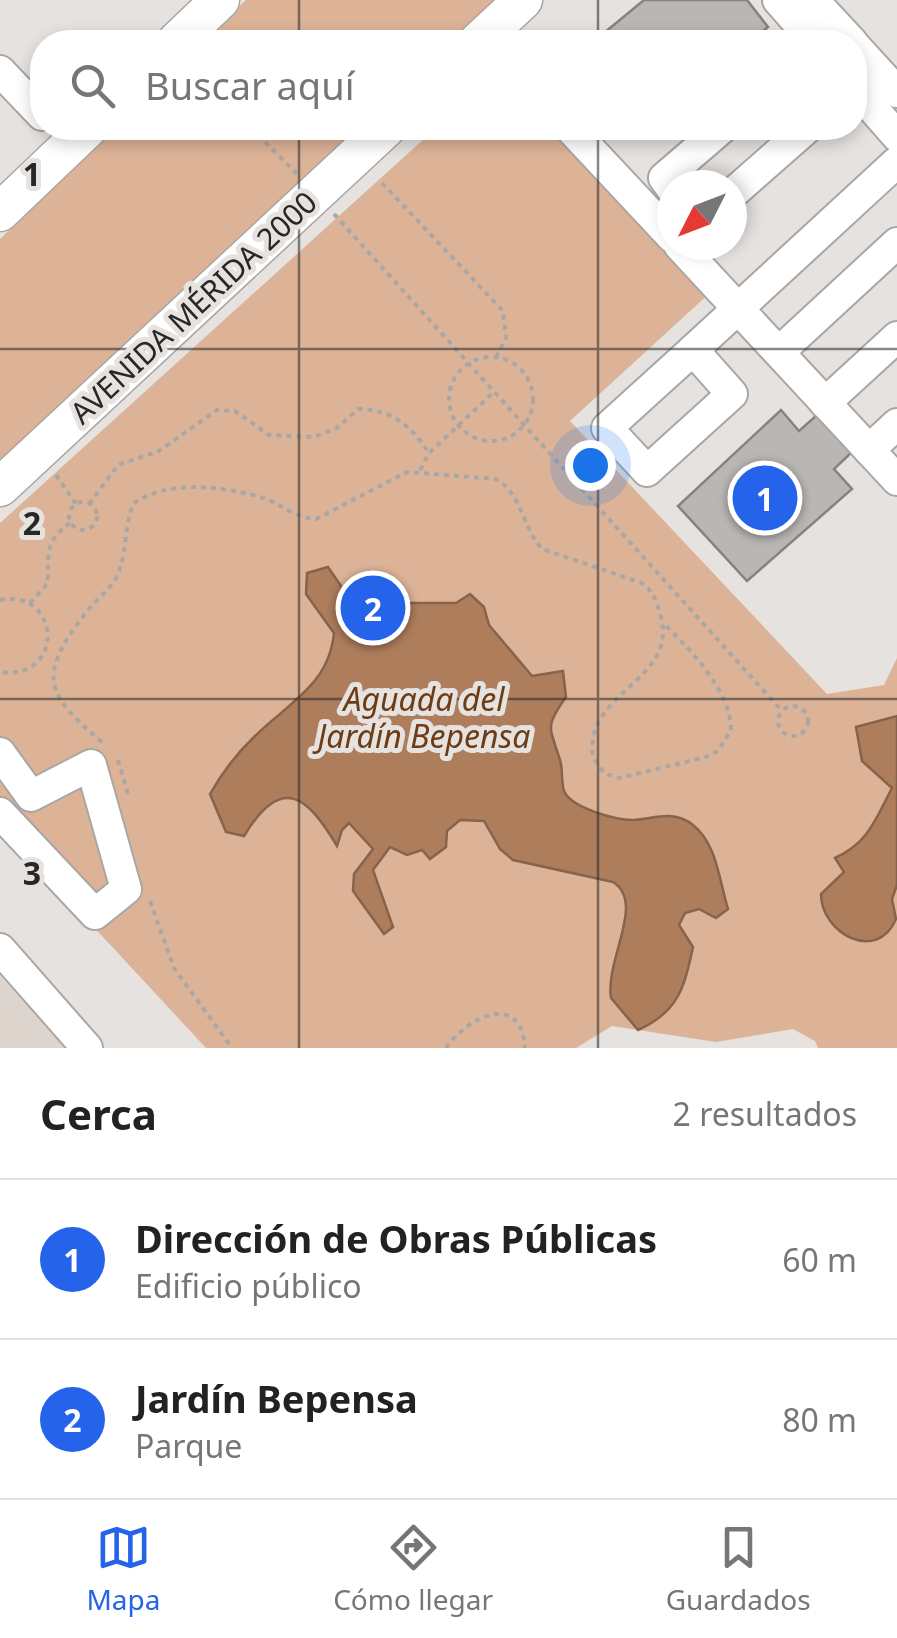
<!DOCTYPE html>
<html lang="es">
<head>
<meta charset="utf-8">
<style>
  :root { --surface:#fff; --page:#f2f2f2; --text:#222; --muted:#767676; --line:#e0e0e0; --accent:#2563eb }
  body { margin:0; font-family:"Noto Sans",sans-serif; background:var(--page); color:var(--text) }
  .compass { position:absolute; left:657px; top:170px; width:90px; height:90px; border-radius:50%; background:var(--surface); box-shadow:0 5px 15px #0003; rotate:228deg }
  .you { position:absolute; left:590px; top:465px; width:35px; height:35px; margin:-25px; border:8px solid #fff; border-radius:50%; background:#1a73e8; box-shadow:0 0 0 15px #1a73e833 }
  .badge { display:grid; place-items:center; width:65px; height:65px; border-radius:50%; background:var(--accent); color:#fff; font-size:32px; font-weight:700 }
  .pin { position:absolute; translate:-50% -50%; border:5px solid #fff; box-shadow:0 2px 10px #0006 }
  .list { margin:0; padding:0; list-style:none }
  h2 { display:flex; justify-content:space-between; align-items:center; height:130px; margin:0; padding:0 40px; font-size:42px }
  h2 small { font-size:32px; font-weight:400; color:var(--muted) }
  .list li { display:grid; grid-template-columns:65px 1fr auto; gap:30px; align-items:center; box-sizing:border-box; height:160px; padding:0 40px; border-top:2px solid var(--line) }
  .list b { display:block; font-size:38px; white-space:nowrap }
  .list p { margin:0; font-size:32px; white-space:nowrap; color:var(--muted) }
  .list em { font-size:32px; font-style:normal; color:var(--muted) }
  .icon { flex:none; width:55px; height:55px; fill:none; stroke:currentColor; stroke-width:2; stroke-linecap:round; stroke-linejoin:round }
  .map { position:relative; flex:none; width:897px; height:1048px; overflow:hidden }
  .search { position:absolute; background:var(--surface); box-shadow:0 5px 15px #0003; left:30px; right:30px; top:30px; height:110px; display:flex; align-items:center; gap:25px; box-sizing:border-box; padding:0 35px; border-radius:40px; color:var(--muted); font-size:38px }
  .sheet { height:450px; background:var(--surface) }
  nav { display:flex; justify-content:space-around; align-items:center; box-sizing:border-box; height:140px; border-top:2px solid var(--line); background:var(--surface); font-size:28px; color:var(--muted) }
  nav a { display:grid; justify-items:center; gap:5px }
  nav .on { color:var(--accent) }
  .map>svg:first-child { display:block }
</style>
</head>
<body>
<div class="map">
<svg width="897" height="1048" viewBox="0 0 897 1048">
  <rect width="100%" height="100%" fill="#e5e2e0"/>
  <!-- built -->
  <polygon fill="#ded4ce" points="0,976 65,1048 0,1048"/>
  <!-- green -->
  <g fill="#ddb398">
    <polygon points="246,0 503,0 458,42 202,42"/>
    <polygon points="115,128 368,128 0,474 0,239"/>
    <polygon points="436,128 563,128 712,291 570,421 827,694 884,685 897,658 897,1048 818,1048 815,1041 793,1029 716,1042 612,1026 576,1048 206,1048 0,826 0,523"/>
  </g>
  <!-- water -->
  <g fill="#ae7d5c" stroke="#86634c" stroke-width="2.5">
    <path d="M328 567 343 589 362 603H456L470 594 484 607 489 625 532 676 563 671 566 697C544 728 550 727 560 760 563 769 561 781 564 791 571 808 616 820 633 820 654 819 674 809 693 825 717 844 719 880 728 909L716 918 699 909 685 913 679 925 693 947C684 989 678 1012 638 1030L611 998C605 959 646 903 613 882L513 860 500 849 484 821 460 820 447 831 446 847 430 859 422 850 407 855 390 847 373 870 393 927 384 934 353 891 354 874 373 849 349 823 342 830 337 846C306 794 281 775 244 836L226 832 210 794C222 773 236 754 254 737 288 703 329 685 334 633L306 594 307 573Z"/>
    <path d="M897 716V885L892 899 896 919C877 964 821 933 821 894L844 872 835 858C869 842 875 820 892 788L862 761 856 727Z"/>
  </g>
  <!-- building -->
  <g fill="#b9b6b4" stroke="#858280" stroke-width="2.5">
    <polygon points="644,0 747,0 768,27 750,42 593,42"/>
    <polygon points="781,410 799,431 817,415 852,452 834,469 852,489 747,581 678,506"/>
  </g>
  <g fill="none" stroke-linecap="round" stroke-linejoin="round">
    <defs>
      <g id="minor">
        <polyline points="778,0 815,42"/>
        <polyline points="813,0 852,42"/>
        <polyline points="854,45 897,92"/>
        <polyline points="0,71 42,115"/>
        <polyline points="854,87 897,136"/>
        <polyline points="570,128 672,237"/>
        <polyline points="672,189 664,178 722,128"/>
        <polyline points="732,194 807,128"/>
        <polyline points="679,245 897,480"/>
        <polygon points="693,350 732,394 647,471 607,428"/>
        <polyline points="693,350 897,162"/>
        <polyline points="779,352 897,243"/>
        <polyline points="825,403 897,337"/>
        <polyline points="869,450 897,424"/>
        <polyline points="0,753 31,796 91,765 126,889 95,914 0,813"/>
        <polyline points="0,949 87,1048"/>
      </g>
      <g id="major">
        <polyline points="176,42 220,0"/>
        <polyline points="478,42 523,0"/>
        <polyline points="0,212 88,128"/>
        <polyline points="0,487 386,128"/>
      </g>
    </defs>
    <!-- minor casing -->
    <use href="#minor" stroke="#a9a6a4" stroke-width="34"/>
    <!-- major casing -->
    <use href="#major" stroke="#a9a6a4" stroke-width="41"/>
    <!-- path -->
    <g stroke="#a9a7a5" stroke-width="4" stroke-dasharray="5 5" stroke-linecap="butt">
      <polyline points="251,128 297,174"/>
      <polyline points="413,135 421,128"/>
      <polyline points="382,183 503,311 506,338 496,357"/>
      <polyline points="334,214 782,711"/>
      <circle cx="491" cy="399" r="42"/>
      <polyline points="420,470 429,453 495,391"/>
      <polyline points="56,475 76,504"/>
      <circle cx="83" cy="516" r="14"/>
      <path d="M89 504 118 465 159 451 217 410 235 411 269 435 314 437 337 428 358 409C392 409 412 427 429 453"/>
      <path d="M0 600C61 588 66 681 0 672"/>
      <path d="M30 603 48 583C48 553 45 541 71 522"/>
      <circle cx="793" cy="721" r="15"/>
      <path d="M102 742C45 694 37 676 85 614 94 601 108 592 116 578 128 555 123 527 134 503 169 480 217 486 257 496 278 501 293 518 316 519L407 472 496 479C522 494 522 527 542 549L642 583C654 592 657 602 661 617 678 681 583 692 593 757L604 773 619 778 706 757 718 751 731 730C731 691 690 649 663 623"/>
      <polyline points="118,760 128,794"/>
      <polyline points="150,901 174,968 232,1048"/>
      <path d="M446 1048C467 1017 521 990 525 1048"/>
    </g>
    <!-- minor -->
    <use href="#minor" stroke="#fff" stroke-width="30"/>
    <!-- major -->
    <use href="#major" stroke="#fff" stroke-width="38"/>
  </g>
  <!-- grid -->
  <path fill="none" stroke="#282726" stroke-width="2.5" stroke-opacity="0.55" d="M299 0V42M598 0V42M299 128V1048M598 128V1048M0 349H897M0 699H897"/>
  <g text-anchor="middle" dominant-baseline="central" stroke-width="10" stroke-linejoin="round" paint-order="stroke">
    <!-- street labels -->
    <g font-size="30" fill="#282726" stroke="#e5e2e0">
      <text transform="translate(193 307) rotate(-43)">AVENIDA MÉRIDA 2000</text>
    </g>
    <!-- water labels -->
    <g font-size="32" font-style="italic" fill="#6d3c15" stroke="#e5e2e0">
      <text x="424" y="698">Aguada del<tspan x="424" dy="37">Jardín Bepensa</tspan></text>
    </g>
  </g>
  <g font-size="32" text-anchor="middle" font-weight="bold" fill="#282726" stroke="#e5e2e0" stroke-width="10" stroke-linejoin="round" paint-order="stroke">
    <text x="32" y="186">1</text>
    <text x="32" y="535">2</text>
    <text x="32" y="885">3</text>
  </g>
</svg>
<svg class="compass" viewBox="-18 -18 36 36"><path d="M0-13l5 13h-10z" fill="#e53935"/><path d="M0 13l5-13h-10z" fill="#767676"/></svg>
<div class="you"></div>
<div class="pin badge" style="left:765px;top:498px">1</div>
<div class="pin badge" style="left:373px;top:608px">2</div>
<div class="search"><svg class="icon" aria-label="search" viewBox="0 0 24 24"><circle cx="10" cy="10" r="6"/><path d="M15 15l6 6"/></svg>Buscar aquí</div>
</div>
<section class="sheet">
<h2>Cerca<small>2 resultados</small></h2>
<ul class="list">
<li><span class="badge">1</span><div><b>Dirección de Obras Públicas</b><p>Edificio público</p></div><em>60 m</em></li>
<li><span class="badge">2</span><div><b>Jardín Bepensa</b><p>Parque</p></div><em>80 m</em></li>
</ul>
</section>
<nav>
<a class="on"><svg class="icon" aria-label="map" viewBox="0 0 24 24"><path d="M3 6l6-2 6 2 6-2v14l-6 2-6-2-6 2zM9 4v14M15 6v14"/></svg>Mapa</a>
<a><svg class="icon" aria-label="directions" viewBox="0 0 24 24"><path d="M12 3l9 9-9 9-9-9zM9 14v-3h6M13 9l2 2-2 2"/></svg>Cómo llegar</a>
<a><svg class="icon" aria-label="saved" viewBox="0 0 24 24"><path d="M7 4h10v16l-5-4-5 4z"/></svg>Guardados</a>
</nav>
</body>
</html>
